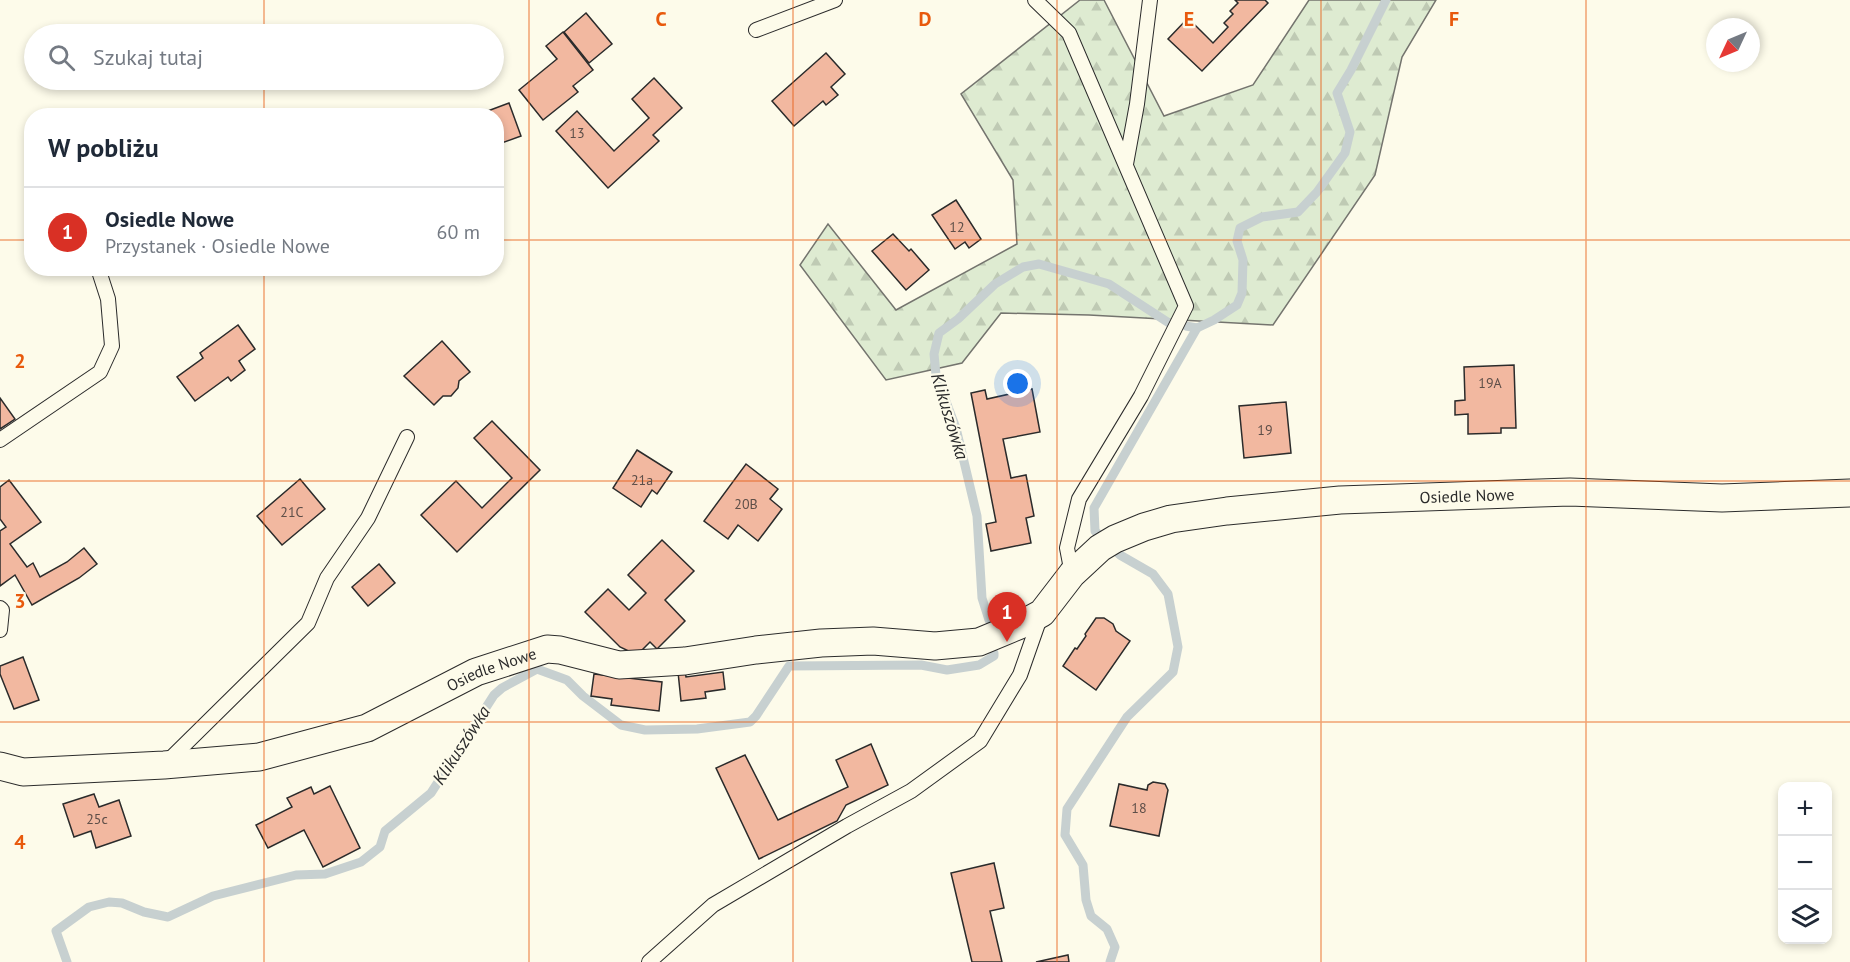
<!DOCTYPE html>
<html lang="pl">
<head>
<meta charset="utf-8">
<style>
  :root { --surface:#fff; --page:#f2f2f3; --text:#1f2937; --muted:#747a83; --line:#e0e1e3; --accent:#d93025 }
  body { margin:0; font-family:"PT Sans",sans-serif; background:var(--page); color:var(--text) }
  .controls { position:absolute; right:18px; bottom:18px; display:grid; overflow:hidden; border-radius:12px; box-shadow:0 3px 9px #0003 }
  .controls button { width:54px; height:54px; display:grid; place-items:center; padding:0; border:0; border-bottom:2px solid var(--line); background:var(--surface); color:var(--text); font:30px sans-serif }
  .compass { position:absolute; left:1706px; top:18px; width:54px; height:54px; border-radius:50%; background:var(--surface); box-shadow:0 3px 9px #0003; rotate:226deg }
  .you { position:absolute; left:1018px; top:384px; width:21px; height:21px; margin:-15px; border:4px solid #fff; border-radius:50%; background:#1a73e8; box-shadow:0 0 0 9px #1a73e833 }
  .badge { display:grid; place-items:center; width:39px; height:39px; border-radius:50%; background:var(--accent); color:#fff; font-size:20px; font-weight:700 }
  .pin { position:absolute; translate:-50% -50px; filter:drop-shadow(0 2px 3px #0008) }
  .pin::after { content:''; position:absolute; top:32px; width:21px; height:18px; background:inherit; clip-path:polygon(0 0,100% 0,50% 100%) }
  .list { margin:0; padding:0; list-style:none }
  h2 { display:flex; justify-content:space-between; align-items:center; height:78px; margin:0; padding:0 24px; font-size:26px }
  h2 small { font-size:20px; font-weight:400; color:var(--muted) }
  .list li { display:grid; grid-template-columns:39px 1fr auto; gap:18px; align-items:center; box-sizing:border-box; height:90px; padding:0 24px; border-top:2px solid var(--line) }
  .list b { display:block; font-size:22px; white-space:nowrap }
  .list p { margin:0; font-size:20px; white-space:nowrap; color:var(--muted) }
  .list em { font-size:20px; font-style:normal; color:var(--muted) }
  .icon { flex:none; width:33px; height:33px; fill:none; stroke:currentColor; stroke-width:2; stroke-linecap:round; stroke-linejoin:round }
  .map { position:relative; flex:none; width:1850px; height:962px; overflow:hidden }
  .search { position:absolute; background:var(--surface); box-shadow:0 3px 9px #0003; left:24px; top:24px; width:480px; height:66px; display:flex; align-items:center; gap:15px; box-sizing:border-box; padding:0 21px; border-radius:33px; color:var(--muted); font-size:22px }
  .panel { position:absolute; background:var(--surface); box-shadow:0 3px 9px #0003; left:24px; top:108px; width:480px; height:168px; border-radius:24px }
  .map>svg:first-child { display:block }
</style>
</head>
<body>
<div class="map">
<svg width="1850" height="962" viewBox="0 0 1850 962">
  <defs>
    <pattern id="forest-firs" width="22" height="20" patternUnits="userSpaceOnUse" patternTransform="scale(1.5)"><rect width="22" height="20" fill="#deebd1"/><path d="M5 1l3.5 6h-7zM16 11l3.5 6h-7z" fill="#bfcab4"/></pattern>
  </defs>
  <rect width="100%" height="100%" fill="#fdfbea"/>
  <!-- forest -->
  <polygon fill="url(#forest-firs)" stroke="#74746e" stroke-width="1.5" points="1080,0 1104,0 1164,116 1253,85 1309,0 1436,0 1402,57 1375,175 1273,325 1089,315 1001,313 962,363 886,380 800,265 828,224 896,310 1017,244 1013,180 961,94"/>
  <g fill="none" stroke-linecap="round" stroke-linejoin="round">
    <!-- stream -->
    <g stroke="#c7d0d0" stroke-width="9">
      <polyline points="1186,326 1197,328 1214,320 1237,305 1242,293 1243,260 1237,241 1240,228 1262,217 1298,212 1317,192 1345,153 1350,132 1337,93 1351,70 1386,0"/>
      <polyline points="989,620 982,598 977,516 956,428 936,375 934,354 939,333 958,319 995,284 1023,267 1039,264 1109,284 1169,323"/>
      <polyline points="67,962 56,931 89,907 109,902 122,903 144,912 168,917 213,896 296,875 325,874 361,862 380,847 385,831 431,793 494,695 502,688 537,669 567,680 583,696 621,725 645,730 697,729 750,722 756,716 789,666 921,665 947,670 979,665 994,656 994,653"/>
      <polyline points="1110,962 1115,947 1107,929 1091,916 1086,900 1083,865 1065,835 1067,809 1127,717 1173,672 1178,647 1168,594 1153,574 1120,555 1095,531 1094,508 1197,328"/>
    </g>
  </g>
  <!-- building -->
  <g fill="#f2b8a0" stroke="#2b2b2b" stroke-width="1.5">
    <polygon points="1235,0 1265,0 1268,3 1202,71 1168,39 1188,18 1213,43 1228,27 1224,23 1233,14 1230,11 1238,3"/>
    <polygon points="586,13 612,44 589,63 564,32"/>
    <polygon points="563,32 593,70 573,86 578,92 543,120 519,90 557,59 546,46"/>
    <polygon points="826,53 845,74 831,87 838,95 826,105 823,101 794,126 772,101"/>
    <polygon points="654,78 682,108 653,135 659,141 608,188 556,131 577,111 614,151 649,118 632,99"/>
    <polygon points="509,103 521,136 496,145 496,116 477,115"/>
    <polygon points="956,200 981,239 969,248 965,242 955,249 932,215"/>
    <polygon points="893,234 909,251 911,249 929,270 906,290 872,251"/>
    <polygon points="238,325 255,349 239,361 245,370 231,381 228,377 195,401 177,377 203,358 200,353"/>
    <polygon points="442,341 470,372 459,381 458,388 451,396 443,396 434,405 404,376"/>
    <polygon points="1514,365 1516,428 1501,428 1501,433 1468,434 1468,414 1455,415 1455,401 1465,400 1464,367"/>
    <polygon points="1032,389 1040,432 1003,439 1011,478 1026,475 1034,516 1026,518 1031,543 991,551 986,524 996,522 971,393 985,390 987,399"/>
    <polygon points="0,398 15,419 0,429"/>
    <polygon points="1286,402 1291,453 1244,458 1239,406"/>
    <polygon points="492,421 540,470 457,552 421,515 456,481 482,508 512,478 474,438"/>
    <polygon points="637,450 672,472 657,494 652,490 641,507 613,488"/>
    <polygon points="746,464 778,489 770,499 782,509 758,541 738,525 728,539 704,521"/>
    <polygon points="300,479 325,509 282,545 257,516"/>
    <polygon points="9,480 41,522 10,544 27,567 33,563 40,577 67,562 84,548 97,564 79,578 32,605 15,575 0,586 0,531 6,527 0,519 0,487"/>
    <polygon points="662,540 694,571 665,600 685,621 657,649 650,642 637,655 620,647 585,612 608,589 629,610 646,593 628,575"/>
    <polygon points="379,564 395,583 368,606 352,587"/>
    <polygon points="1096,618 1104,618 1113,624 1116,631 1130,641 1096,690 1063,666 1075,648 1077,649 1086,636 1085,634"/>
    <polygon points="23,657 39,700 14,709 0,674 0,666"/>
    <polygon points="685,671 686,677 723,672 725,689 705,692 706,698 681,701 678,672"/>
    <polygon points="594,674 662,682 659,711 611,705 612,699 591,696"/>
    <polygon points="871,744 888,785 846,805 837,821 759,859 716,768 745,755 778,820 848,787 836,760"/>
    <polygon points="1153,782 1165,784 1168,790 1159,836 1110,826 1119,784 1147,790 1148,785"/>
    <polygon points="330,786 360,848 323,867 304,830 268,848 256,825 292,807 287,798 311,787 314,794"/>
    <polygon points="94,794 99,807 119,800 131,836 96,848 91,831 74,837 63,804"/>
    <polygon points="994,863 1004,908 990,911 1002,962 972,962 951,873"/>
    <polygon points="1068,955 1069,962 1036,962"/>
  </g>
  <g fill="none" stroke-linecap="round" stroke-linejoin="round">
    <defs>
      <g id="lane">
        <polyline points="1035,0 1069,33 1186,306 1141,396 1079,499 1067,548 1072,574"/>
        <polyline points="756,30 835,0"/>
        <polyline points="1126,164 1137,104 1150,0"/>
        <polyline points="0,440 100,372 112,346 108,299 98,268"/>
        <polyline points="0,608 2,610 0,630"/>
        <polyline points="167,762 308,623 327,578 368,518 407,437"/>
        <polyline points="649,962 713,905 847,826 911,791 980,741 1020,675 1041,615"/>
      </g>
      <g id="street">
        <path id="s1" d="M0 766 23 772 164 765 259 757 367 728 476 672 547 649 560 650 619 665 685 661 756 650 821 643 873 641 935 646 979 642 1020 625 1042 613 1072 574 1100 548 1115 539 1144 527 1171 519 1227 511 1340 500 1570 492 1722 498 1850 493"/>
      </g>
    </defs>
    <!-- lane casing -->
    <use href="#lane" stroke="#2b2b2b" stroke-width="16"/>
    <!-- street casing -->
    <use href="#street" stroke="#2b2b2b" stroke-width="29"/>
    <!-- lane -->
    <use href="#lane" stroke="#fdfbea" stroke-width="14"/>
    <!-- street -->
    <use href="#street" stroke="#fdfbea" stroke-width="27"/>
  </g>
  <!-- grid -->
  <path fill="none" stroke="#e8590c" stroke-width="1.5" stroke-opacity="0.55" d="M264 0V34M529 0V962M793 0V962M1057 0V962M1321 0V962M1586 0V962M264 80V116M0 240H32M496 240H1850M264 268V962M0 481H1850M0 722H1850"/>
  <g text-anchor="middle" dominant-baseline="central" stroke-width="4.5" stroke-linejoin="round" paint-order="stroke">
    <!-- number labels -->
    <g font-size="14" fill="#5d4e48">
      <text x="577" y="133">13</text>
      <text x="957" y="227">12</text>
      <text x="1490" y="383">19A</text>
      <text x="1265" y="430">19</text>
      <text x="642" y="480">21a</text>
      <text x="746" y="504">20B</text>
      <text x="292" y="512">21C</text>
      <text x="1139" y="808">18</text>
      <text x="97" y="819">25c</text>
    </g>
    <!-- street labels -->
    <g font-size="16" fill="#2b2b2b" stroke="#fdfbea">
      <text stroke="none"><textPath href="#s1" startOffset="1536">Osiedle Nowe</textPath></text>
      <text stroke="none"><textPath href="#s1" startOffset="510">Osiedle Nowe</textPath></text>
    </g>
    <!-- water labels -->
    <g font-size="18" font-style="italic" fill="#2b2b2b" stroke="#fdfbea">
      <text transform="translate(950 416) rotate(73)">Klikuszówka</text>
      <text transform="translate(461 745) rotate(-57)">Klikuszówka</text>
    </g>
  </g>
  <g font-size="20" text-anchor="middle" font-weight="bold" fill="#e8590c" stroke="#fdfbea" stroke-width="4.5" stroke-linejoin="round" paint-order="stroke">
    <text x="661" y="26">C</text>
    <text x="925" y="26">D</text>
    <text x="1189" y="26">E</text>
    <text x="1454" y="26">F</text>
    <text x="20" y="368">2</text>
    <text x="20" y="608">3</text>
    <text x="20" y="849">4</text>
  </g>
</svg>
<div class="controls">
<button>+</button>
<button>−</button>
<button><svg class="icon" aria-label="layers" viewBox="0 0 24 24"><path d="M12 4l9 5-9 5-9-5zM3 14l9 5 9-5"/></svg></button>
</div>
<svg class="compass" viewBox="-18 -18 36 36"><path d="M0-13l5 13h-10z" fill="#e53935"/><path d="M0 13l5-13h-10z" fill="#747a83"/></svg>
<div class="you"></div>
<div class="pin badge" style="left:1007px;top:642px">1</div>
<div class="search"><svg class="icon" aria-label="search" viewBox="0 0 24 24"><circle cx="10" cy="10" r="6"/><path d="M15 15l6 6"/></svg>Szukaj tutaj</div>
<section class="panel">
<h2>W pobliżu<small></small></h2>
<ul class="list">
<li><span class="badge">1</span><div><b>Osiedle Nowe</b><p>Przystanek · Osiedle Nowe</p></div><em>60 m</em></li>
</ul>
</section>
</div>
</body>
</html>
